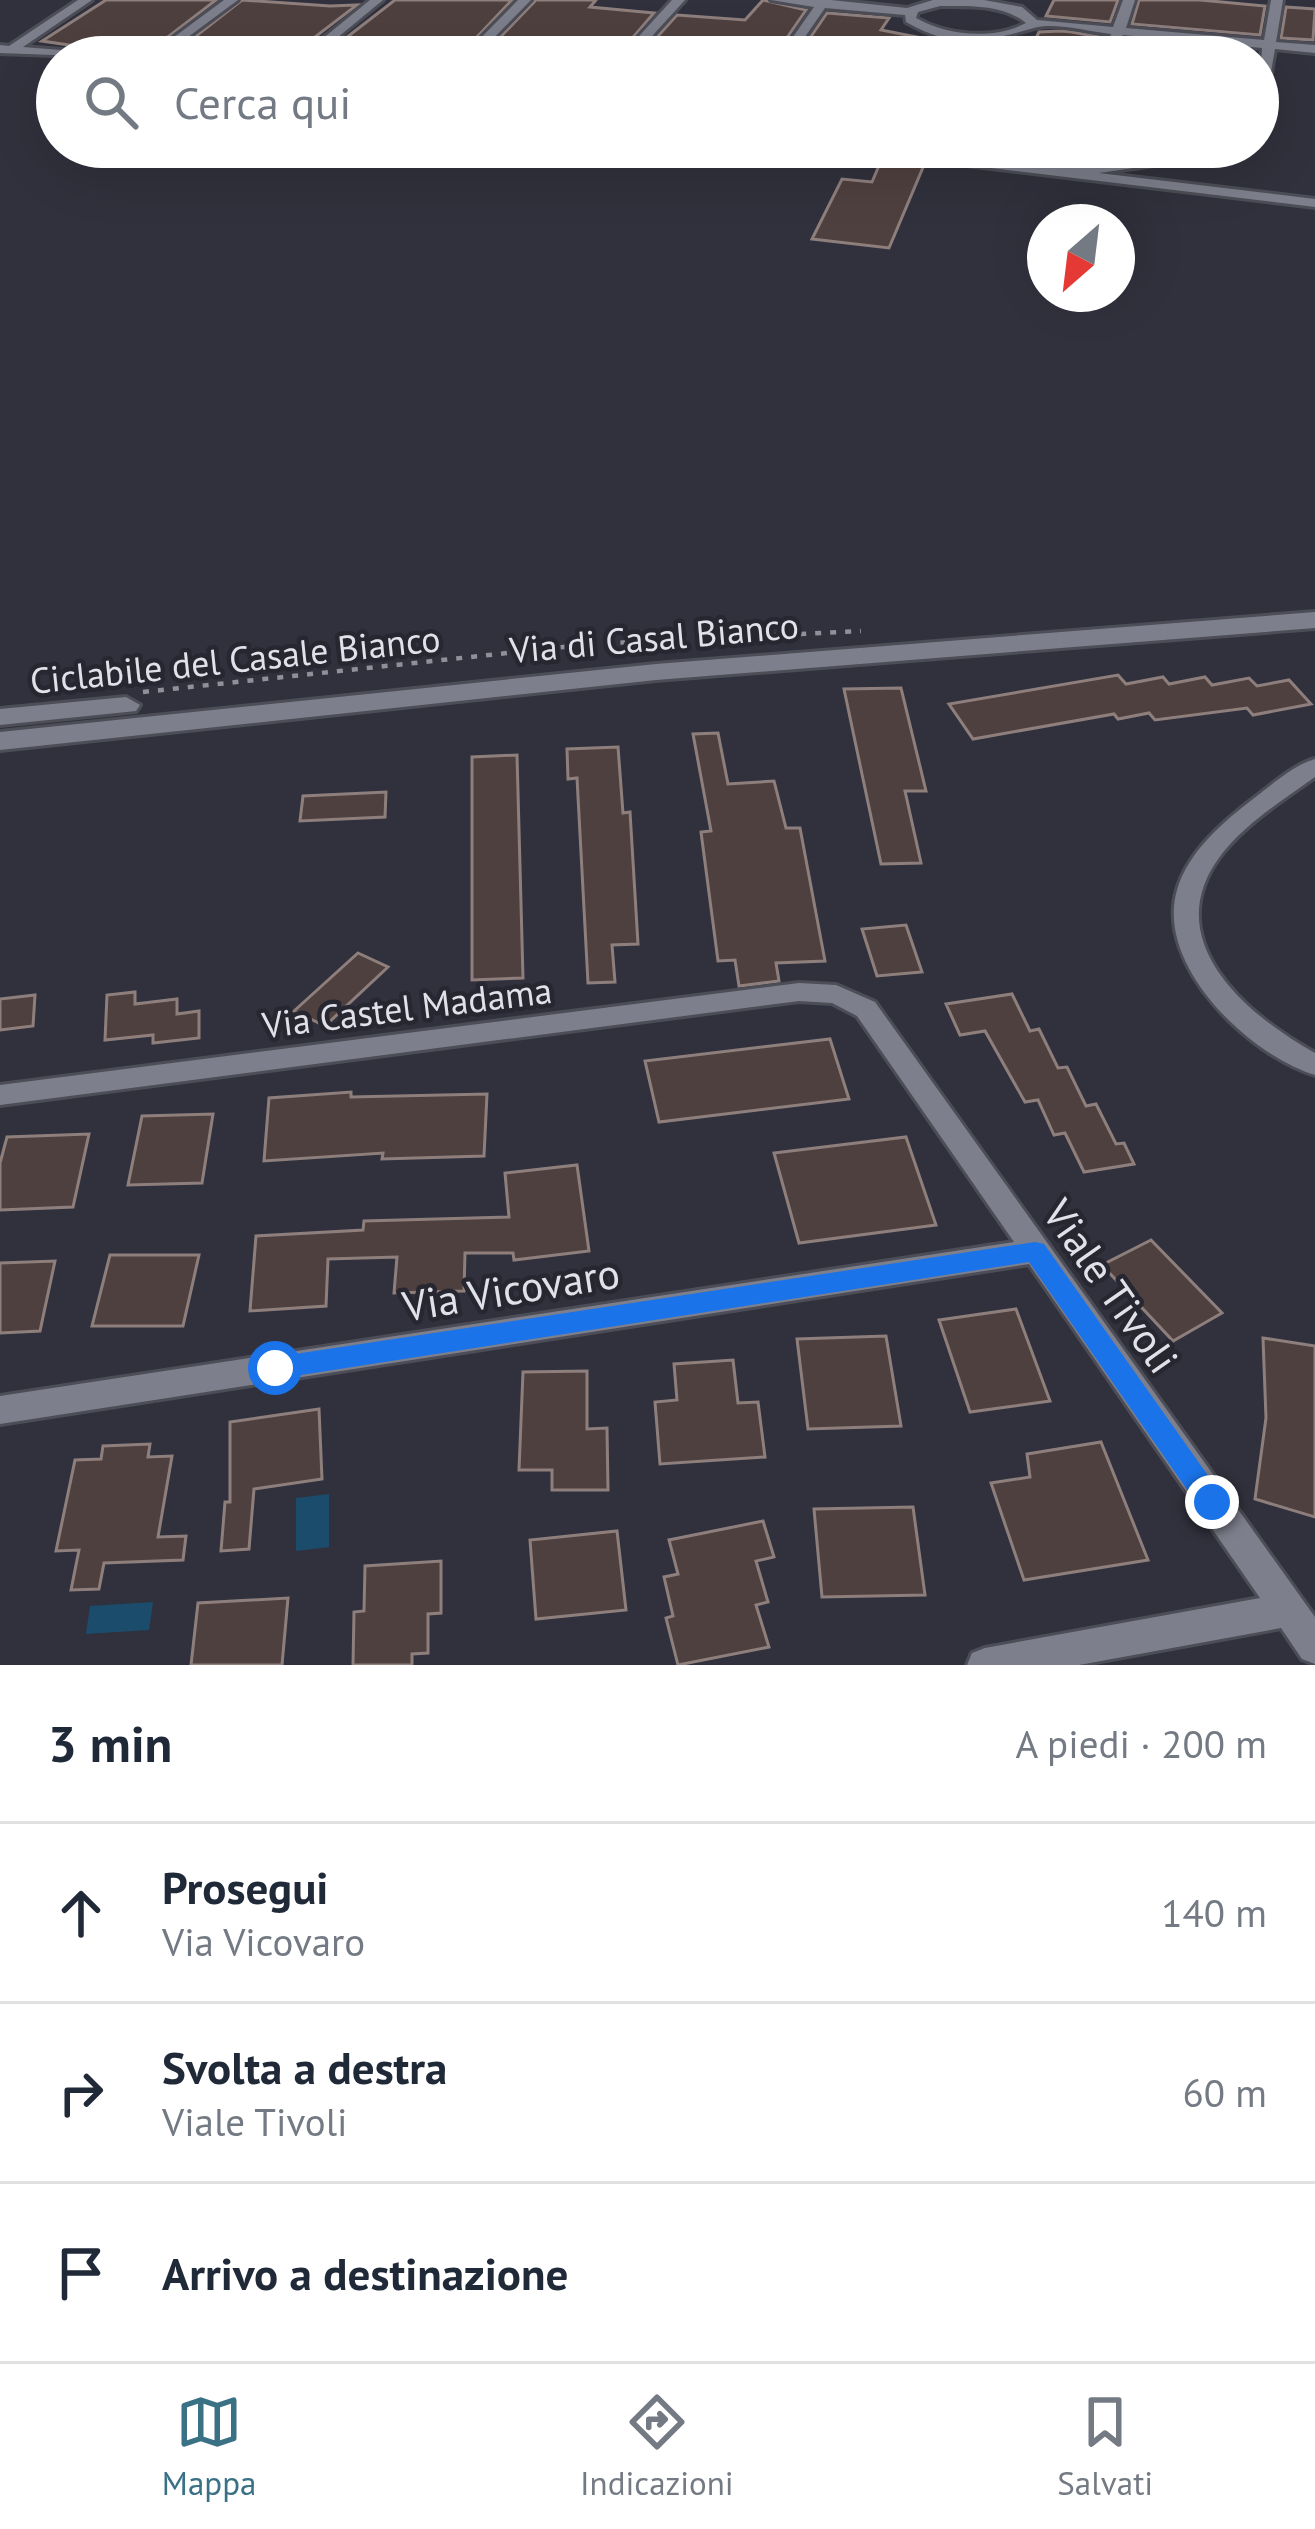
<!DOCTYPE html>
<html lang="it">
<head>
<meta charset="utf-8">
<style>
  :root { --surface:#fff; --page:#f2f2f3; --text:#1f2937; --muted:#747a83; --line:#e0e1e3; --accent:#3a7185 }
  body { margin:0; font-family:"PT Sans",sans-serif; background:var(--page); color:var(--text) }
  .compass { position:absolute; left:1027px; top:204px; width:108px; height:108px; border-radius:50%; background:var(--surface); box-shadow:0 12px 48px #0002; rotate:208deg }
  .stop { position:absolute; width:36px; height:36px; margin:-27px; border:9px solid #1a73e8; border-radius:50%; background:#fff }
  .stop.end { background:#1a73e8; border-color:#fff; box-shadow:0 3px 12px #0008 }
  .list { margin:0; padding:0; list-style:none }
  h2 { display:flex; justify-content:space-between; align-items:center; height:156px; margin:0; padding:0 48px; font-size:51px }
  h2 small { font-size:39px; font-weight:400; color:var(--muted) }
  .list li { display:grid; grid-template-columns:78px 1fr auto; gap:36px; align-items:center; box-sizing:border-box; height:180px; padding:0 48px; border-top:3px solid var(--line) }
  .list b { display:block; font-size:45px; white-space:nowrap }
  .list p { margin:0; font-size:39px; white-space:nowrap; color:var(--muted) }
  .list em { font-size:39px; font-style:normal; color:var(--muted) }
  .icon { flex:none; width:66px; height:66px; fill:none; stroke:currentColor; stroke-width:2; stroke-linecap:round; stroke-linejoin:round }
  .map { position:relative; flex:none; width:1315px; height:1665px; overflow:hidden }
  .search { position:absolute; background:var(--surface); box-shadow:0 12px 48px #0002; left:36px; right:36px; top:36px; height:132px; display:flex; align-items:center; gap:30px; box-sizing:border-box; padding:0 42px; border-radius:66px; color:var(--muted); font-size:45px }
  .sheet { height:696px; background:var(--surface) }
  nav { display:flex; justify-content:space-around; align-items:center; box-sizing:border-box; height:168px; border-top:3px solid var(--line); background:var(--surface); font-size:33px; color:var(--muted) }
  nav a { display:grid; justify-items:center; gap:6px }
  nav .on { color:var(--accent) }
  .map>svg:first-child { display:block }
</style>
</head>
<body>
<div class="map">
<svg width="1315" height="1665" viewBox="0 0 1315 1665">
  <rect width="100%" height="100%" fill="#30313c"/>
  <!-- water -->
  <g fill="#1c4c6c">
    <polygon points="329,1494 329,1547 296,1551 296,1498"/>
    <polygon points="153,1602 149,1630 86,1634 90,1606"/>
  </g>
  <!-- building -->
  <g fill="#4e403e" stroke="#8e7f7d" stroke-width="3">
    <polygon points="106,0 216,0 143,56 42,41"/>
    <polygon points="242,0 330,6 357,5 298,50 280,48 269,57 169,57"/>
    <polygon points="395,0 512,0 458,57 329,51"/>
    <polygon points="536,0 596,0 590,7 654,13 616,57 481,57"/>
    <polygon points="763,0 806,10 775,55 684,46 674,57 639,57 677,15 745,20"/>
    <polygon points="1054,0 1118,0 1110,22 1046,16"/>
    <polygon points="1139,0 1200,0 1265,6 1260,35 1132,24"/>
    <polygon points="1286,7 1315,9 1313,40 1281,38"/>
    <polygon points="827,13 889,18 881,30 943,42 934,57 797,57"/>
    <polygon points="1061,31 1072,32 1105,38 1101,48 1091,47 1087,57 1027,57 1039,32"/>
    <polygon points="1126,40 1253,52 1252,57 1197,57 1122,50"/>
    <polygon points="881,161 924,165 889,248 812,239 842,179 872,182"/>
    <polygon points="1118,675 1126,684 1163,677 1169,684 1205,677 1212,685 1249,678 1257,686 1289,680 1311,704 1253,715 1247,708 1155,720 1149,713 1118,719 1114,714 973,739 949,704"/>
    <polygon points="901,688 926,791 905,791 921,863 881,864 844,689"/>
    <polygon points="718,733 728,784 774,781 786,828 800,828 825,961 776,963 779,981 739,986 735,960 718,961 701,832 711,831 693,734"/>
    <polygon points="618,747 623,813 630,812 638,944 612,945 615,982 588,983 577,778 568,779 567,749"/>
    <polygon points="517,755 523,978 472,980 472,757"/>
    <polygon points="386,792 385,817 300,821 303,796"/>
    <polygon points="906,925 922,972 877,976 862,929"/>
    <polygon points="358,953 388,967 325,1026 294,1011"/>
    <polygon points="135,992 135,1004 177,999 177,1014 199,1011 199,1038 153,1043 153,1035 105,1040 107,995"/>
    <polygon points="1012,994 1030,1031 1039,1029 1058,1068 1067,1067 1086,1106 1096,1104 1116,1144 1124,1143 1134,1164 1084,1172 1065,1133 1054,1135 1038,1100 1025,1102 985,1031 960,1035 946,1004"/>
    <polygon points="35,995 33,1026 0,1030 0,999"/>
    <polygon points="830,1039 849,1099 659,1122 645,1061"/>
    <polygon points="351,1092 351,1097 487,1094 484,1156 382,1159 383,1153 264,1161 269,1098"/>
    <polygon points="213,1114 202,1183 128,1185 142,1116"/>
    <polygon points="89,1134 73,1207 0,1210 0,1163 7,1137"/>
    <polygon points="906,1137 936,1225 799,1243 774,1153"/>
    <polygon points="577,1165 589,1251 514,1260 513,1253 465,1253 464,1291 394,1293 397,1257 328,1259 326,1306 250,1311 256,1236 363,1230 364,1221 509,1217 505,1173"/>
    <polygon points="1151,1240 1222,1313 1173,1341 1102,1265"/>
    <polygon points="110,1255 199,1255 183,1326 92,1326"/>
    <polygon points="55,1261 40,1331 0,1333 0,1263"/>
    <polygon points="1016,1309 1050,1401 970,1412 939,1320"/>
    <polygon points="886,1336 901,1426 808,1429 797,1339"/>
    <polygon points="1263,1338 1315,1346 1315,1517 1255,1499 1266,1418"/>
    <polygon points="733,1360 738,1403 758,1402 765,1457 660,1464 655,1402 677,1400 674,1364"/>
    <polygon points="587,1371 587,1429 607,1428 608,1490 552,1490 552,1470 519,1470 523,1372"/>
    <polygon points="319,1409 322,1479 254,1489 249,1549 221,1551 225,1502 230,1502 230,1422"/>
    <polygon points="1101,1442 1148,1560 1024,1580 991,1483 1030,1477 1027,1454"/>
    <polygon points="150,1444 148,1457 172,1456 158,1537 186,1536 183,1560 104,1563 99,1589 71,1590 79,1550 56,1551 75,1460 101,1459 103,1446"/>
    <polygon points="913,1507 925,1595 822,1597 814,1509"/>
    <polygon points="763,1521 774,1557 756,1561 768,1602 756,1605 769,1647 678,1665 666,1618 673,1616 664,1577 678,1574 669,1540"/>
    <polygon points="617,1531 626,1610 536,1619 530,1540"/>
    <polygon points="441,1561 441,1613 428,1614 428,1653 412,1654 412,1665 353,1665 354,1612 364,1611 365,1566"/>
    <polygon points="288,1598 282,1665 191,1665 198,1603"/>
  </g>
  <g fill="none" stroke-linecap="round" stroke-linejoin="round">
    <defs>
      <g id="minor">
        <polygon points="78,0 92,0 23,47 99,53 105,57 0,53 0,45 9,46"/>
        <polygon points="224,0 238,0 161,57 147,57"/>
        <polygon points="370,0 383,0 314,57 300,57"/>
        <polygon points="518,0 531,0 475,57 462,57"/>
        <polygon points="672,0 685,0 633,57 620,57"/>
        <path d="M771 0H831L907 8 933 0H984L1022 7 1037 20 1113 27 1123 0H1135L1126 28 1264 40 1271 0H1283L1276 42 1315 45V53L1275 49 1265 107 1258 111 1262 48 1123 35 1115 57H1103L1111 34C1089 32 1055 22 1034 28 985 42 955 50 906 22L905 15 825 8 791 57H779L814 7ZM940 6C969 6 1003 4 1026 23 993 40 948 36 916 18L918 12Z"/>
        <polygon points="843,147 885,147 1060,168 1067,147 1081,147 1074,167 1220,147 1258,147 1251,151 1099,173 1315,199 1315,207 850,151"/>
        <path d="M1315 759V777C1283 800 1246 823 1221 855 1157 939 1245 1014 1315 1053V1075C1249 1055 1155 965 1177 890 1188 852 1223 822 1253 799 1272 785 1293 765 1315 759Z"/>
        <polygon points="799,983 836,985 875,1002 1315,1617 1315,1664 1302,1659 1281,1628 1079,1665 967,1665 972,1653 985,1648 1260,1598 1029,1264 0,1424 0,1396 1014,1242 857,1016 832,1003 799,1001 0,1105 0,1085"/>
      </g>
      <g id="secondary">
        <polygon points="1315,612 1315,628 656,680 0,750 0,732 656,664"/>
        <polygon points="126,697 140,705 136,711 0,725 0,709"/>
      </g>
    </defs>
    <!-- minor casing -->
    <use href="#minor" stroke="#4c4d56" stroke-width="6"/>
    <!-- secondary casing -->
    <use href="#secondary" stroke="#4c4d56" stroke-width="6"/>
    <!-- path -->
    <polyline stroke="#8f9098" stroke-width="4.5" stroke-dasharray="6 9" stroke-linecap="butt" points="143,692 592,644 861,631"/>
    <!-- minor -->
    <use href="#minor" fill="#7d7f8c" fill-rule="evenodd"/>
    <!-- secondary -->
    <use href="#secondary" fill="#7d7f8c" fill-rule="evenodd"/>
  </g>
  <!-- route -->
  <polygon fill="#1a73e8" points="1035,1242 1044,1244 1221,1494 1221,1511 1202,1511 1029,1262 275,1379 263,1368 275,1357"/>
  <g text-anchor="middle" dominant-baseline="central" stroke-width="9" stroke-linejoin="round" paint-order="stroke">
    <!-- street labels -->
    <g font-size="36" fill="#e1e2e9" stroke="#262731">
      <text transform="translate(654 637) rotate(-5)">Via di Casal Bianco</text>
      <text transform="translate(235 659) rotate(-6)">Ciclabile del Casale Bianco</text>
      <text transform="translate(407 1007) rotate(-7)">Via Castel Madama</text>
    </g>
    <!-- near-street labels -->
    <g font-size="42" fill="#e1e2e9" stroke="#262731">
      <text transform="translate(1111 1286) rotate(55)">Viale Tivoli</text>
      <text transform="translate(511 1289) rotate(-9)">Via Vicovaro</text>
    </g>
  </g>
</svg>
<svg class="compass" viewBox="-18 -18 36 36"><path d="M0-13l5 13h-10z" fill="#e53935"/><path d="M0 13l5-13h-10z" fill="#747a83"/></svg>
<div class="stop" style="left:275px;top:1368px"></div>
<div class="stop end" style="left:1212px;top:1502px"></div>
<div class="search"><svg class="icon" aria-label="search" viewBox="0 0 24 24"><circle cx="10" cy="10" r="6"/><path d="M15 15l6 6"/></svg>Cerca qui</div>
</div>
<section class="sheet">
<h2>3 min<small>A piedi · 200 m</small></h2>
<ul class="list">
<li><svg class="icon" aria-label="ahead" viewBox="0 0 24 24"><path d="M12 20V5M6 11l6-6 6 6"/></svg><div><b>Prosegui</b><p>Via Vicovaro</p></div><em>140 m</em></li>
<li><svg class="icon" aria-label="right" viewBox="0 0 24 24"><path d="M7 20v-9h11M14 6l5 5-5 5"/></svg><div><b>Svolta a destra</b><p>Viale Tivoli</p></div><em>60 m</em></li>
<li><svg class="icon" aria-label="arrive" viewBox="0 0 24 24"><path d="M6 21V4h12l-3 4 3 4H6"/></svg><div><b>Arrivo a destinazione</b></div></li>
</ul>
</section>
<nav>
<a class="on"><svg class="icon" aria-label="map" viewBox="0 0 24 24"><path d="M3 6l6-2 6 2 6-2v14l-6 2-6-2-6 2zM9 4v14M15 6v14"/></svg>Mappa</a>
<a><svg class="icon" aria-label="directions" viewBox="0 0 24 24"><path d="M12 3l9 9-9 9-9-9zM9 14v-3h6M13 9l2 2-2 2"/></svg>Indicazioni</a>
<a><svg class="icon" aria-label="saved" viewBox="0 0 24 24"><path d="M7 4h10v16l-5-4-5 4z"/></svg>Salvati</a>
</nav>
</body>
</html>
